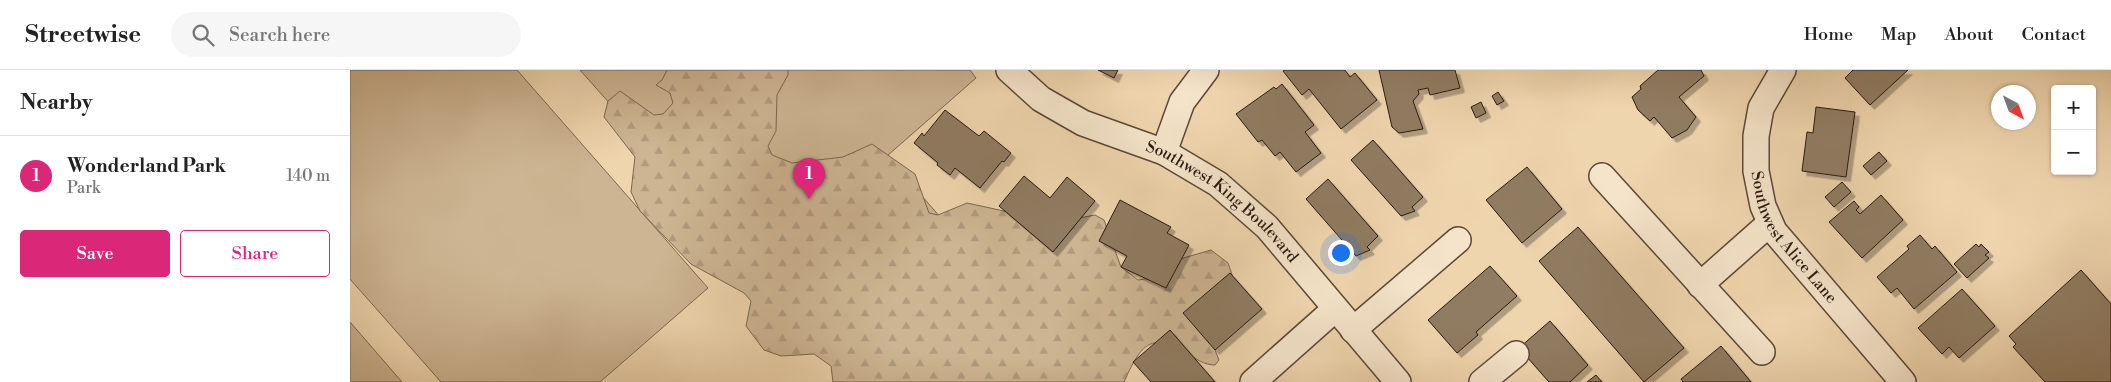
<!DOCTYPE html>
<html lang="en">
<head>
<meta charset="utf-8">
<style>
  :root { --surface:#fff; --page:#f6f6f6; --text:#222; --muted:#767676; --line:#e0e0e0; --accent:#db2777 }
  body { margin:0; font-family:"Libre Bodoni",serif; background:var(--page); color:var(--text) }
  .controls { position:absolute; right:15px; top:15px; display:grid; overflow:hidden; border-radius:5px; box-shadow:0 1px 4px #0004 }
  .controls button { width:45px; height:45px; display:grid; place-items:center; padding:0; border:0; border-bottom:1px solid var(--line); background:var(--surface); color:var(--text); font:25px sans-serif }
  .compass { position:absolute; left:1641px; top:15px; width:45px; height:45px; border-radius:50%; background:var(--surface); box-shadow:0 1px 4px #0004; rotate:139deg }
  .you { position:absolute; left:990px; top:182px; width:18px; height:18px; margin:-12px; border:4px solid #fff; border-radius:50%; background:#1a73e8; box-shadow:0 0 0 8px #1a73e833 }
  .badge { display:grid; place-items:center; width:32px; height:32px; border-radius:50%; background:var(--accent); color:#fff; font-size:16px; font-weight:700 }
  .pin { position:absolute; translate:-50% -41px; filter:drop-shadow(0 1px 2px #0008) }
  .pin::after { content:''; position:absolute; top:26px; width:18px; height:15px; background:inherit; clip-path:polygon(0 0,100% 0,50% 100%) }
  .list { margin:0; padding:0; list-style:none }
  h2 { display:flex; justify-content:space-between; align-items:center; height:65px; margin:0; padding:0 20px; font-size:21px }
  h2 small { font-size:16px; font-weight:400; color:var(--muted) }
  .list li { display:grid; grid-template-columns:32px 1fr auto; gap:15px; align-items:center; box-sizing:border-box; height:80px; padding:0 20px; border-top:1px solid var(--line) }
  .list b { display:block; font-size:19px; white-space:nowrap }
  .list p { margin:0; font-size:16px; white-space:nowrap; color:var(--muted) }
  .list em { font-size:16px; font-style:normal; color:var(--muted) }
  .actions { display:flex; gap:10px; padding:15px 20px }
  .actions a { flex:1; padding:11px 0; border:1px solid var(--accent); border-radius:5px; text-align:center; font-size:18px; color:var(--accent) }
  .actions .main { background:var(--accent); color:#fff }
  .icon { flex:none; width:28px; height:28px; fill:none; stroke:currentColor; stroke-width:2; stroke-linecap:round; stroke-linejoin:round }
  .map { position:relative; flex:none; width:1761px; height:312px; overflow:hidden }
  header { display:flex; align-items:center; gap:30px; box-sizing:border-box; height:70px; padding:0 25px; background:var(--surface); border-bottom:1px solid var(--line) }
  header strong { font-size:24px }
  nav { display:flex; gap:28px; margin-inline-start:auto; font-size:18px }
  .search { width:350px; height:45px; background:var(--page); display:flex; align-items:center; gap:12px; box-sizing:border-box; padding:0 18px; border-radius:28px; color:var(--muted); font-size:19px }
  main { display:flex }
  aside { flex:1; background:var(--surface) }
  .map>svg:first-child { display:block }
</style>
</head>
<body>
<header>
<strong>Streetwise</strong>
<div class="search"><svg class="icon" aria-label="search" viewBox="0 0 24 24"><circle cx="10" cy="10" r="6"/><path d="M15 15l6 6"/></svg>Search here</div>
<nav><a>Home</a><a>Map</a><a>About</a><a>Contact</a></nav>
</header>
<main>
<aside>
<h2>Nearby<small></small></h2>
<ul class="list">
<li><span class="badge">1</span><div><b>Wonderland Park</b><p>Park</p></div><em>140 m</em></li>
</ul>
<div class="actions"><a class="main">Save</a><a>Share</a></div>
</aside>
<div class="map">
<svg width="1761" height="312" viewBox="0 0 1761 312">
  <defs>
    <pattern id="forest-firs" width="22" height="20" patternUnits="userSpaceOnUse" patternTransform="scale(1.25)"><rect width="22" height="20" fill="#cdb593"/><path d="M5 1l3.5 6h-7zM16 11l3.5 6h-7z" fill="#b09b7e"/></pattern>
    <filter id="shadow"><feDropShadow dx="4.5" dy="4.5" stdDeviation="0" flood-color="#0004"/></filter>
  </defs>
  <rect width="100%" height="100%" fill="#efd5ae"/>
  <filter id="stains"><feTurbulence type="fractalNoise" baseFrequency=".004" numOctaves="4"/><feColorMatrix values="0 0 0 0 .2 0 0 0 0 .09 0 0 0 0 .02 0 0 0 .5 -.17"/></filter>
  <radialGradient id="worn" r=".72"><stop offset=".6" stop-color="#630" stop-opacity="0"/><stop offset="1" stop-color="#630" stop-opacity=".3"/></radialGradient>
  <!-- green -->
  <g fill="#cdb593" stroke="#7b6751">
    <polygon points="0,0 167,0 358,218 250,312 91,312 0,209"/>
    <polygon points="230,0 620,0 626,8 537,86 612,172 507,312"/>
    <polygon points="0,252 52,312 0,312"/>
  </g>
  <!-- forest -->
  <path fill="url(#forest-firs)" stroke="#7b6751" d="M317 0H438V5L427 25 426 61 418 76 422 85 442 93 493 87 522 74 565 104 579 143 588 145 617 133 654 141 690 137 729 148 745 145 754 150 771 197 788 210 814 206 830 189 861 180 878 193 885 213 865 280 869 290 865 295C854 295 846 289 837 283 799 259 789 279 774 312H483L481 296 464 284 431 286 414 280 396 256 401 231 394 223 341 194 290 141 281 122 285 87 254 47 258 31 270 21 304 45 313 44 323 33 320 23 306 15 312 10Z"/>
  <!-- building -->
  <g fill="#907b62" stroke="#29190f" filter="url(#shadow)">
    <polygon points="748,0 768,0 764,8"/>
    <polygon points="935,0 995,0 1000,7 1005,3 1027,30 991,59 959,19 952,25 933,1"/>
    <polygon points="1029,0 1105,0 1110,18 1080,25 1078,18 1068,20 1069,24 1063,31 1073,59 1049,63 1042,57"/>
    <polygon points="1308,0 1351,0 1354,6 1329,27 1346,47 1337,60 1322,68 1304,47 1300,51 1288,40 1282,27 1291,19 1290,16"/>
    <polygon points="1503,0 1558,0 1520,35 1495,8"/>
    <polygon points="932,14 964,55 955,62 971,83 946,102 930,82 925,86 912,70 908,72 886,44 924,17 926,19"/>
    <polygon points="1148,22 1154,31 1147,35 1142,26"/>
    <polygon points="1131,32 1136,43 1126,48 1121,37"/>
    <polygon points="1466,37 1505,42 1496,107 1452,101 1457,62 1463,63"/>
    <polygon points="595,40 629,66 634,61 661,83 654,92 652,91 630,118 605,98 600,105 587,95 588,93 564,73 572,63 574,66"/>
    <polygon points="1023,70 1073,127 1062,137 1065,141 1051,146 1001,90"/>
    <polygon points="1529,82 1537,91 1521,105 1513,96"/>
    <polygon points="1177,97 1212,139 1172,173 1136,130"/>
    <polygon points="674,106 700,128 717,107 745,131 703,182 649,136"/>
    <polygon points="978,109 1028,166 1017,177 1020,180 1006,186 956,129"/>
    <polygon points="1492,112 1501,122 1484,137 1475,127"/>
    <polygon points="1531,125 1553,150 1512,188 1479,152 1504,131 1509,137 1506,140 1510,144"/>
    <polygon points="770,130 821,157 817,163 839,175 816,218 771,197 777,186 749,171"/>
    <polygon points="1228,157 1334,278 1294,312 1189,191"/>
    <polygon points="1570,165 1582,179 1585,176 1607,202 1564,239 1547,218 1541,223 1527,207 1559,179 1557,176"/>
    <polygon points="1626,174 1629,177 1631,174 1639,182 1635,185 1639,188 1617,208 1604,194"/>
    <polygon points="1140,196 1167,226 1126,262 1128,265 1107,283 1078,250"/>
    <polygon points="1731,200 1761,234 1761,312 1695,312 1663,277 1666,274 1659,266"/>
    <polygon points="880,203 912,239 865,280 833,243"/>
    <polygon points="1612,219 1645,256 1609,288 1599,277 1592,284 1568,258"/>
    <polygon points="1200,251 1238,295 1220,312 1199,312 1169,278"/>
    <polygon points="820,260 865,312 801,312 783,292"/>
    <polygon points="1371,276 1401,312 1333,312 1331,309"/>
    <polygon points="1246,305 1252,312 1237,312"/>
  </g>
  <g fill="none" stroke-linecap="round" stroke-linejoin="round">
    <defs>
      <g id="minor">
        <path id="s1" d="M659 0 691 29 733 53 814 82 868 114 917 157 1048 312"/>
        <path id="s2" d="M1433 0 1411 38 1406 66V101L1413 136 1424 161 1553 312"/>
        <polyline points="814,82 832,32 856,0"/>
        <polyline points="1252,106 1412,282"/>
        <polyline points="1350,215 1420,153"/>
        <polyline points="1003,260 1108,170"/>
        <polyline points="903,312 985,239"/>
        <polyline points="1132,312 1166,284"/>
      </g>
    </defs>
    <!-- minor casing -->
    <use href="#minor" stroke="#5a4837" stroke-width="28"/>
    <!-- minor -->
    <use href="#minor" stroke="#f5e4ca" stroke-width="25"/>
  </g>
  <g text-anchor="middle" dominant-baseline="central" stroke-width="4.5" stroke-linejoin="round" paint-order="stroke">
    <!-- street labels -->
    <g font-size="16" fill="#29190f" stroke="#f5e4ca">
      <text stroke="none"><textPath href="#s1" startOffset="254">Southwest King Boulevard</textPath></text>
      <text stroke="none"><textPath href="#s2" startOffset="185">Southwest Alice Lane</textPath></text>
    </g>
  </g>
  <rect width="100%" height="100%" filter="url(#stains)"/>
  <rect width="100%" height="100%" fill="url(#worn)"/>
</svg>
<div class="controls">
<button>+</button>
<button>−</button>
</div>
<svg class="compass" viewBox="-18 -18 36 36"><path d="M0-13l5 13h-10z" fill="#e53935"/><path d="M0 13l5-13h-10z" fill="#767676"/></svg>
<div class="you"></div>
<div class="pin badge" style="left:459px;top:129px">1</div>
</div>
</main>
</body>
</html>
